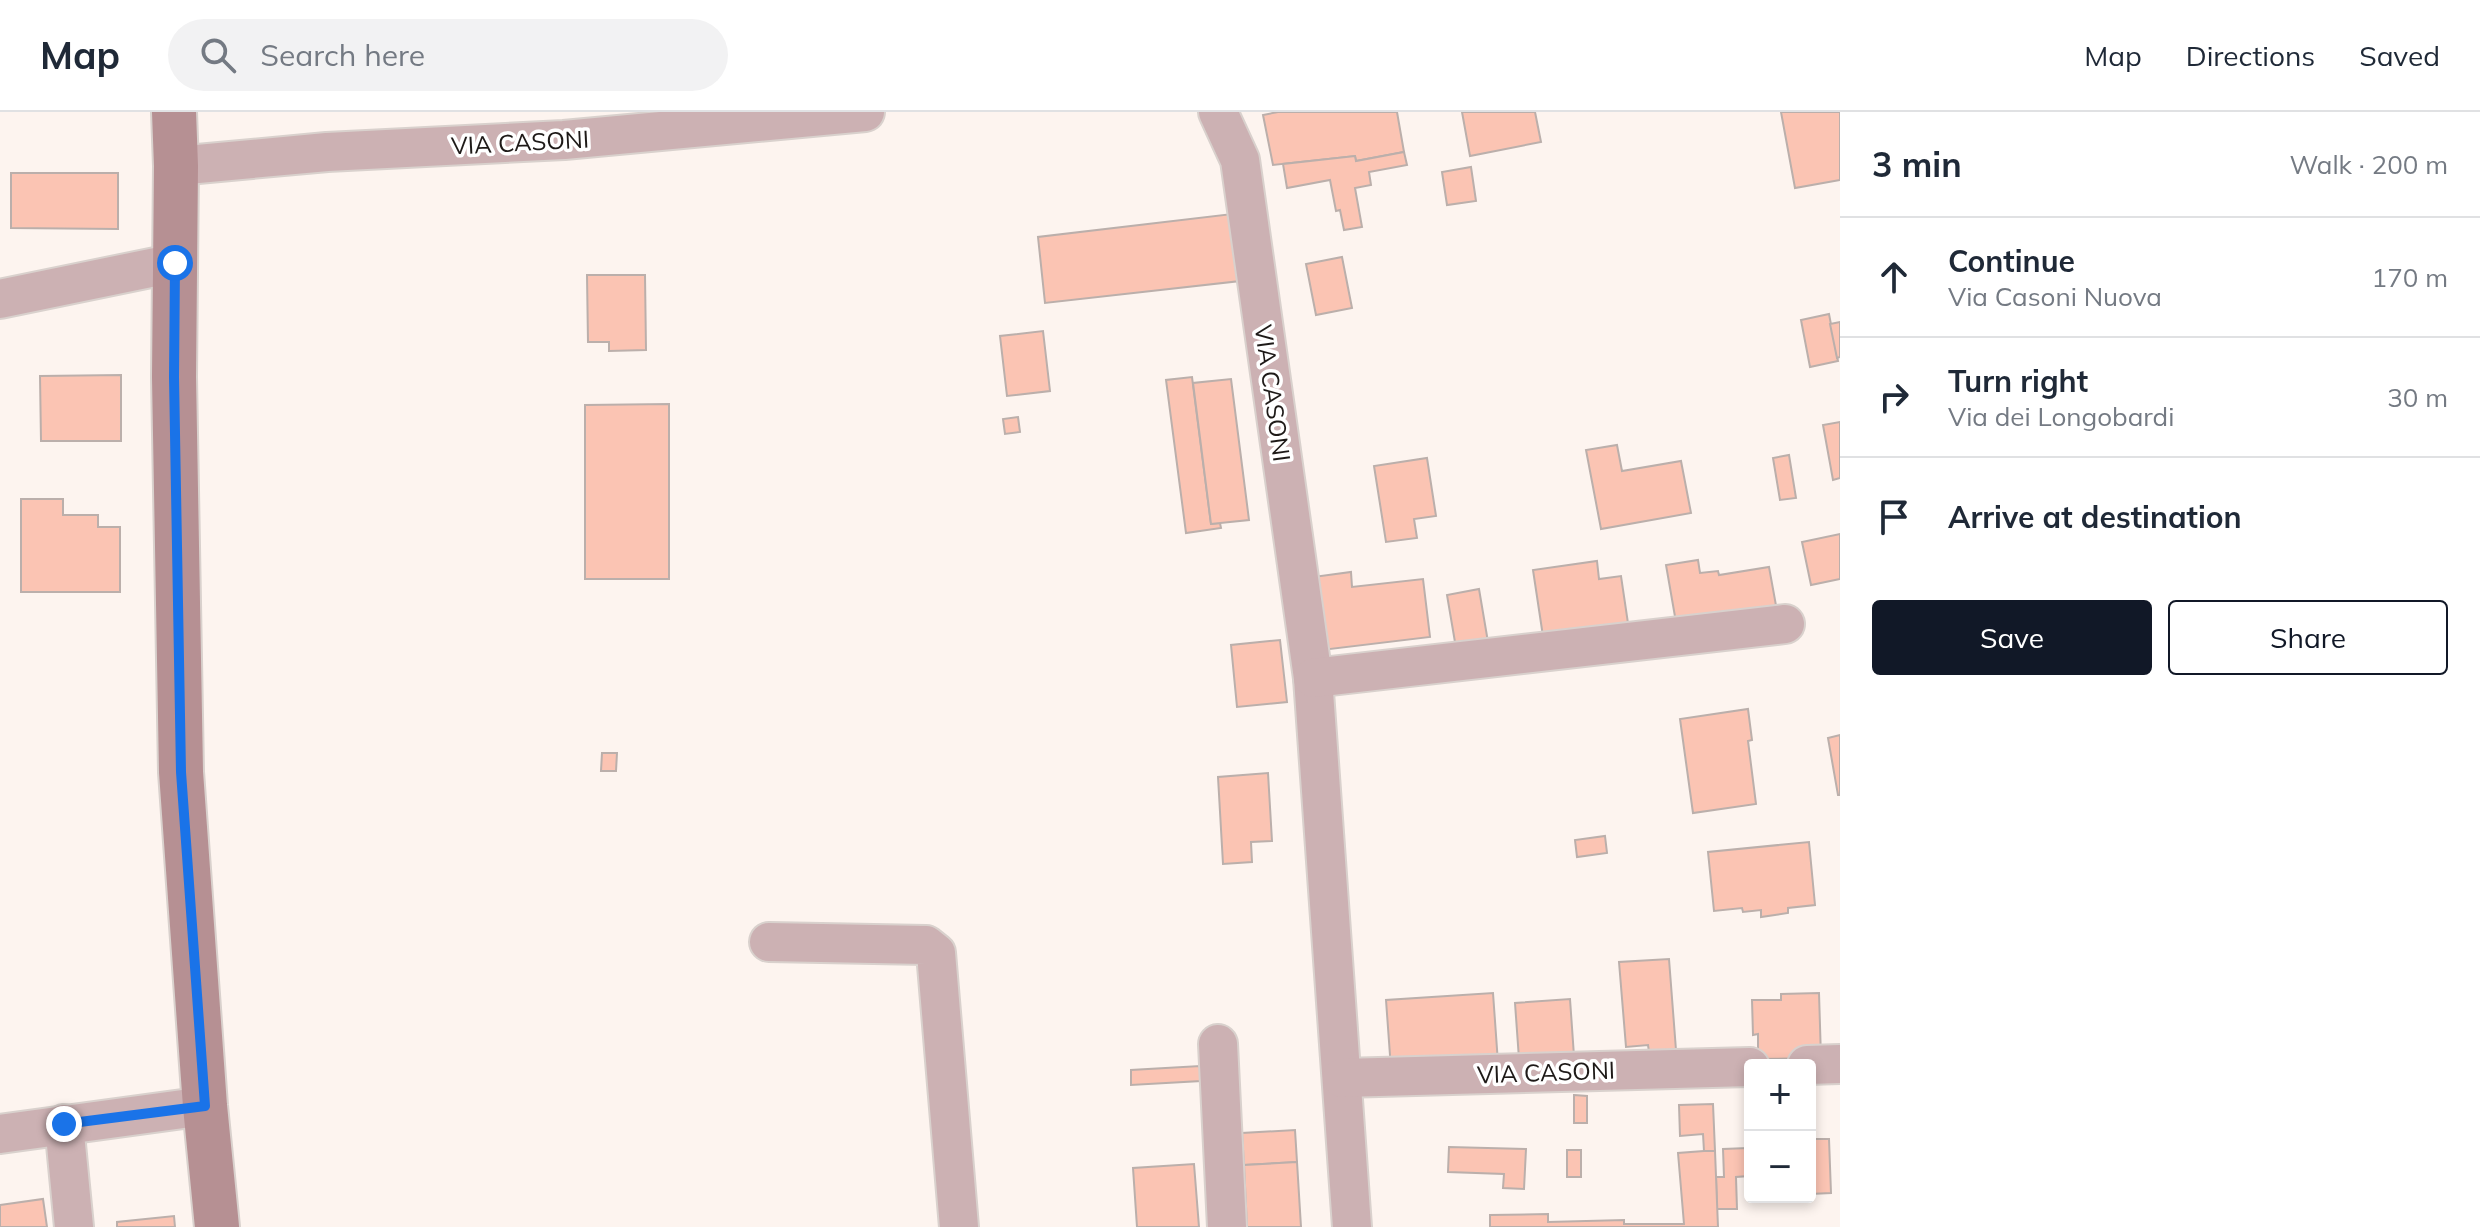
<!DOCTYPE html>
<html lang="en">
<head>
<meta charset="utf-8">
<style>
  :root { --surface:#fff; --page:#f2f2f3; --text:#1f2937; --muted:#747a83; --line:#e0e1e3; --accent:#111827 }
  body { margin:0; font-family:Mulish,sans-serif; background:var(--page); color:var(--text) }
  .controls { position:absolute; right:24px; bottom:24px; display:grid; overflow:hidden; border-radius:8px; box-shadow:0 4px 12px #0003 }
  .controls button { width:72px; height:72px; display:grid; place-items:center; padding:0; border:0; border-bottom:2px solid var(--line); background:var(--surface); color:var(--text); font:40px sans-serif }
  .stop { position:absolute; width:24px; height:24px; margin:-18px; border:6px solid #1a73e8; border-radius:50%; background:#fff }
  .stop.end { background:#1a73e8; border-color:#fff; box-shadow:0 2px 8px #0008 }
  .list { margin:0; padding:0; list-style:none }
  h2 { display:flex; justify-content:space-between; align-items:center; height:104px; margin:0; padding:0 32px; font-size:34px }
  h2 small { font-size:26px; font-weight:400; color:var(--muted) }
  .list li { display:grid; grid-template-columns:52px 1fr auto; gap:24px; align-items:center; box-sizing:border-box; height:120px; padding:0 32px; border-top:2px solid var(--line) }
  .list b { display:block; font-size:30px; white-space:nowrap }
  .list p { margin:0; font-size:26px; white-space:nowrap; color:var(--muted) }
  .list em { font-size:26px; font-style:normal; color:var(--muted) }
  .actions { display:flex; gap:16px; padding:24px 32px }
  .actions a { flex:1; padding:18px 0; border:2px solid var(--accent); border-radius:8px; text-align:center; font-size:28px; color:var(--accent) }
  .actions .main { background:var(--accent); color:#fff }
  .icon { flex:none; width:44px; height:44px; fill:none; stroke:currentColor; stroke-width:2; stroke-linecap:round; stroke-linejoin:round }
  .map { position:relative; flex:none; width:1840px; height:1115px; overflow:hidden }
  header { display:flex; align-items:center; gap:48px; box-sizing:border-box; height:112px; padding:0 40px; background:var(--surface); border-bottom:2px solid var(--line) }
  header strong { font-size:38px }
  nav { display:flex; gap:44px; margin-inline-start:auto; font-size:28px }
  .search { width:560px; height:72px; background:var(--page); display:flex; align-items:center; gap:20px; box-sizing:border-box; padding:0 28px; border-radius:44px; color:var(--muted); font-size:30px }
  main { display:flex }
  aside { flex:1; background:var(--surface) }
  .map>svg:first-child { display:block }
</style>
</head>
<body>
<header>
<strong>Map</strong>
<div class="search"><svg class="icon" aria-label="search" viewBox="0 0 24 24"><circle cx="10" cy="10" r="6"/><path d="M15 15l6 6"/></svg>Search here</div>
<nav><a>Map</a><a>Directions</a><a>Saved</a></nav>
</header>
<main>
<div class="map">
<svg width="1840" height="1115" viewBox="0 0 1840 1115">
  <rect width="100%" height="100%" fill="#fdf4ef"/>
  <!-- building -->
  <g fill="#fbc4b3" stroke="#bbafab" stroke-width="2">
    <polygon points="1278,0 1397,0 1404,40 1356,49 1355,44 1273,53 1263,3"/>
    <polygon points="1462,0 1535,0 1541,30 1470,44"/>
    <polygon points="1781,0 1840,0 1840,68 1795,76"/>
    <polygon points="1404,40 1407,53 1369,60 1371,73 1355,76 1362,115 1344,118 1340,98 1336,99 1330,68 1287,76 1283,52 1355,44 1356,49"/>
    <polygon points="1471,55 1476,89 1447,93 1442,60"/>
    <polygon points="11,61 118,61 118,117 11,116"/>
    <polygon points="1232,102 1240,169 1045,191 1038,125"/>
    <polygon points="1342,145 1352,196 1316,203 1306,152"/>
    <polygon points="587,163 645,163 646,238 609,239 609,230 588,230"/>
    <polygon points="1829,202 1838,249 1810,255 1801,208"/>
    <polygon points="1840,210 1840,245 1837,246 1830,212"/>
    <polygon points="1043,219 1050,279 1007,284 1000,224"/>
    <polygon points="121,263 121,329 41,329 40,264"/>
    <polygon points="1192,265 1211,412 1220,411 1221,416 1186,421 1166,268"/>
    <polygon points="1231,267 1249,408 1211,412 1193,271"/>
    <polygon points="669,292 669,467 585,467 585,293"/>
    <polygon points="1018,305 1020,320 1005,322 1003,307"/>
    <polygon points="1840,310 1840,366 1833,368 1823,313"/>
    <polygon points="1617,333 1622,359 1681,349 1691,401 1601,417 1586,338"/>
    <polygon points="1789,343 1796,386 1780,388 1773,346"/>
    <polygon points="1427,346 1436,404 1414,407 1417,426 1386,430 1374,354"/>
    <polygon points="21,387 63,387 63,403 98,403 98,415 120,415 120,480 21,480"/>
    <polygon points="1840,422 1840,467 1811,473 1802,430"/>
    <polygon points="1698,448 1700,461 1718,459 1719,463 1769,455 1777,499 1677,516 1666,453"/>
    <polygon points="1597,449 1599,467 1621,464 1629,518 1544,531 1533,458"/>
    <polygon points="1351,460 1352,475 1423,467 1430,525 1322,538 1313,465"/>
    <polygon points="1479,477 1488,530 1456,536 1447,483"/>
    <polygon points="1280,528 1287,590 1237,595 1231,533"/>
    <polygon points="1748,597 1752,628 1748,629 1756,692 1693,701 1680,607"/>
    <polygon points="1840,623 1840,683 1838,683 1828,626"/>
    <polygon points="602,641 617,641 616,659 601,659"/>
    <polygon points="1268,661 1272,729 1251,730 1252,750 1223,752 1218,665"/>
    <polygon points="1605,724 1607,741 1577,745 1575,728"/>
    <polygon points="1809,730 1815,793 1788,796 1788,801 1761,805 1761,798 1743,800 1742,796 1714,799 1708,740"/>
    <polygon points="1669,847 1676,938 1649,940 1648,933 1626,935 1619,850"/>
    <polygon points="1493,881 1498,951 1391,957 1386,888"/>
    <polygon points="1819,881 1821,946 1758,947 1758,922 1753,923 1752,888 1781,888 1781,882"/>
    <polygon points="1570,887 1574,944 1519,947 1515,891"/>
    <polygon points="1200,954 1201,969 1131,973 1131,958"/>
    <polygon points="1574,983 1587,984 1587,1011 1574,1011"/>
    <polygon points="1713,992 1715,1039 1704,1039 1703,1022 1680,1024 1679,993"/>
    <polygon points="1295,1018 1297,1050 1244,1053 1242,1021"/>
    <polygon points="1810,1027 1829,1027 1831,1081 1810,1082"/>
    <polygon points="1449,1035 1526,1037 1524,1077 1503,1076 1504,1062 1448,1060"/>
    <polygon points="1748,1036 1749,1064 1736,1065 1737,1097 1717,1097 1716,1065 1724,1065 1723,1037"/>
    <rect x="1567" y="1038" width="14" height="27"/>
    <polygon points="1704,1039 1715,1039 1718,1115 1490,1115 1490,1103 1548,1102 1548,1110 1624,1108 1624,1112 1684,1112 1678,1041"/>
    <polygon points="1297,1050 1301,1115 1247,1115 1244,1053"/>
    <polygon points="1194,1052 1199,1115 1137,1115 1133,1056"/>
    <polygon points="43,1087 47,1115 0,1115 0,1093"/>
    <polygon points="174,1104 175,1115 117,1115 117,1110"/>
  </g>
  <g fill="none" stroke-linecap="round" stroke-linejoin="round">
    <defs>
      <g id="street">
        <polyline points="1218,0 1240,48 1313,566 1352,1115"/>
        <polyline points="176,54 327,40 564,28 865,0"/>
        <polyline points="0,187 175,151"/>
        <polyline points="1313,566 1785,512"/>
        <polyline points="769,830 926,833 936,841 959,1115"/>
        <polyline points="1218,932 1227,1115"/>
        <polyline points="1807,953 1840,952"/>
        <polyline points="1342,966 1750,955"/>
        <polyline points="64,1012 74,1115"/>
        <polyline points="0,1022 205,994"/>
      </g>
      <polyline id="secondary" points="174,0 176,54 174,265 181,660 205,994 217,1115"/>
    </defs>
    <!-- street casing -->
    <use href="#street" stroke="#d9d1cd" stroke-width="42"/>
    <!-- secondary casing -->
    <use href="#secondary" stroke="#d9d1cd" stroke-width="48"/>
    <!-- street -->
    <use href="#street" stroke="#ccb1b3" stroke-width="38"/>
    <!-- secondary -->
    <use href="#secondary" stroke="#b69093" stroke-width="44"/>
  </g>
  <g fill="none" stroke-linecap="round" stroke-linejoin="round">
    <!-- route -->
    <polyline stroke="#1a73e8" stroke-width="10" points="64,1012 205,994 181,660 174,265 175,151"/>
  </g>
  <g text-anchor="middle" dominant-baseline="central" stroke-width="7" stroke-linejoin="round" paint-order="stroke">
    <!-- street labels -->
    <g font-size="24" fill="#1e1a18" stroke="#fff">
      <text transform="translate(520 30) rotate(-3)">VIA CASONI</text>
      <text transform="translate(1273 281) rotate(82)">VIA CASONI</text>
      <text transform="translate(1546 960) rotate(-2)">VIA CASONI</text>
    </g>
  </g>
</svg>
<div class="controls">
<button>+</button>
<button>−</button>
</div>
<div class="stop" style="left:175px;top:151px"></div>
<div class="stop end" style="left:64px;top:1012px"></div>
</div>
<aside>
<h2>3 min<small>Walk · 200 m</small></h2>
<ul class="list">
<li><svg class="icon" aria-label="ahead" viewBox="0 0 24 24"><path d="M12 20V5M6 11l6-6 6 6"/></svg><div><b>Continue</b><p>Via Casoni Nuova</p></div><em>170 m</em></li>
<li><svg class="icon" aria-label="right" viewBox="0 0 24 24"><path d="M7 20v-9h11M14 6l5 5-5 5"/></svg><div><b>Turn right</b><p>Via dei Longobardi</p></div><em>30 m</em></li>
<li><svg class="icon" aria-label="arrive" viewBox="0 0 24 24"><path d="M6 21V4h12l-3 4 3 4H6"/></svg><div><b>Arrive at destination</b></div></li>
</ul>
<div class="actions"><a class="main">Save</a><a>Share</a></div>
</aside>
</main>
</body>
</html>
